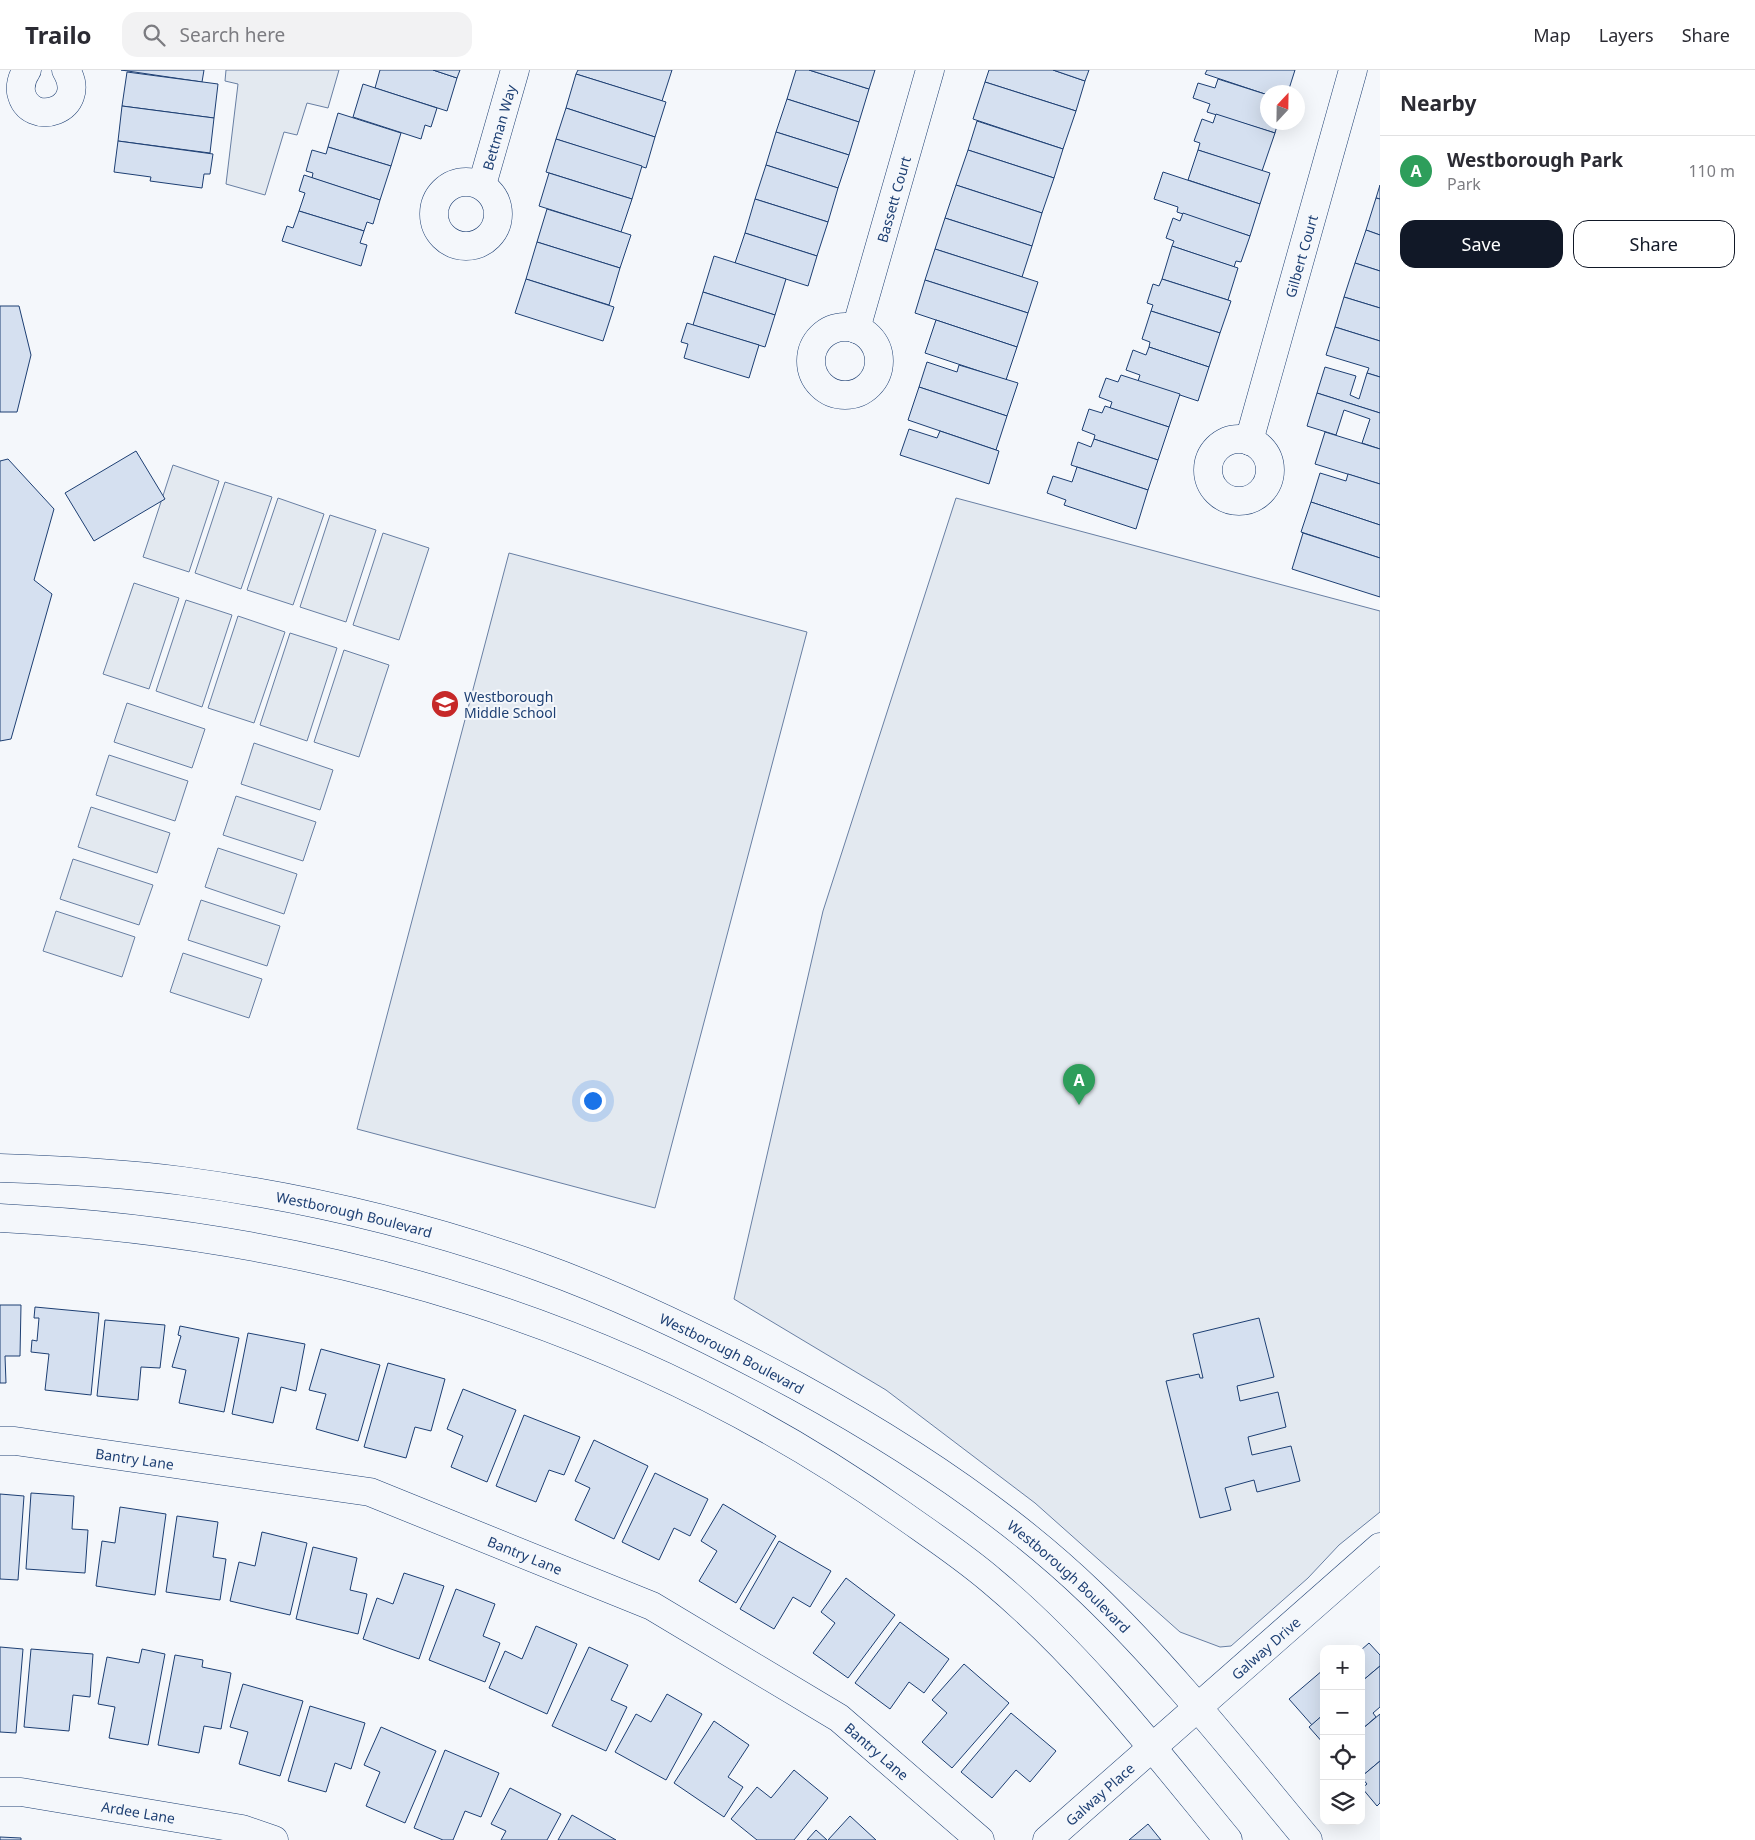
<!DOCTYPE html>
<html lang="en">
<head>
<meta charset="utf-8">
<style>
  :root { --surface:#fff; --page:#f2f2f3; --text:#2b2b33; --muted:#7c7c81; --line:#e1e1e2; --accent:#111827 }
  body { margin:0; font-family:"Noto Sans",sans-serif; background:var(--page); color:var(--text) }
  .controls { position:absolute; right:15px; bottom:15px; display:grid; overflow:hidden; border-radius:10px; box-shadow:0 5px 20px #0002 }
  .controls button { width:45px; height:45px; display:grid; place-items:center; padding:0; border:0; border-bottom:1px solid var(--line); background:var(--surface); color:var(--text); font:25px sans-serif }
  .compass { position:absolute; left:1260px; top:15px; width:45px; height:45px; border-radius:50%; background:var(--surface); box-shadow:0 5px 20px #0002; rotate:22deg }
  .you { position:absolute; left:592px; top:1030px; width:18px; height:18px; margin:-12px; border:4px solid #fff; border-radius:50%; background:#1a73e8; box-shadow:0 0 0 8px #1a73e833 }
  .badge { display:grid; place-items:center; width:32px; height:32px; border-radius:50%; background:var(--accent); color:#fff; font-size:16px; font-weight:700 }
  .pin { position:absolute; translate:-50% -41px; filter:drop-shadow(0 1px 2px #0008) }
  .pin::after { content:''; position:absolute; top:26px; width:18px; height:15px; background:inherit; clip-path:polygon(0 0,100% 0,50% 100%) }
  .list { margin:0; padding:0; list-style:none }
  h2 { display:flex; justify-content:space-between; align-items:center; height:65px; margin:0; padding:0 20px; font-size:21px }
  h2 small { font-size:16px; font-weight:400; color:var(--muted) }
  .list li { display:grid; grid-template-columns:32px 1fr auto; gap:15px; align-items:center; box-sizing:border-box; height:70px; padding:0 20px; border-top:1px solid var(--line) }
  .list b { display:block; font-size:19px; white-space:nowrap }
  .list p { margin:0; font-size:16px; white-space:nowrap; color:var(--muted) }
  .list em { font-size:16px; font-style:normal; color:var(--muted) }
  .actions { display:flex; gap:10px; padding:15px 20px }
  .actions a { flex:1; padding:11px 0; border:1px solid var(--accent); border-radius:15px; text-align:center; font-size:18px; color:var(--accent) }
  .actions .main { background:var(--accent); color:#fff }
  .icon { flex:none; width:28px; height:28px; fill:none; stroke:currentColor; stroke-width:2; stroke-linecap:round; stroke-linejoin:round }
  .map { position:relative; flex:none; width:1380px; height:1770px; overflow:hidden }
  header { display:flex; align-items:center; gap:30px; box-sizing:border-box; height:70px; padding:0 25px; background:var(--surface); border-bottom:1px solid var(--line) }
  header strong { font-size:24px }
  nav { display:flex; gap:28px; margin-inline-start:auto; font-size:18px }
  .search { width:350px; height:45px; background:var(--page); display:flex; align-items:center; gap:12px; box-sizing:border-box; padding:0 18px; border-radius:15px; color:var(--muted); font-size:19px }
  main { display:flex }
  aside { flex:1; background:var(--surface) }
  .map>svg:first-child { display:block }
</style>
</head>
<body>
<header>
<strong>Trailo</strong>
<div class="search"><svg class="icon" aria-label="search" viewBox="0 0 24 24"><circle cx="10" cy="10" r="6"/><path d="M15 15l6 6"/></svg>Search here</div>
<nav><a>Map</a><a>Layers</a><a>Share</a></nav>
</header>
<main>
<div class="map">
<svg width="1380" height="1770" viewBox="0 0 1380 1770">
  <rect width="100%" height="100%" fill="#f4f7fb"/>
  <!-- green -->
  <g fill="#e3e9f0" stroke="#687fa3">
    <polygon points="226,0 339,0 328,38 307,33 297,65 284,62 265,125 226,114 238,14 225,11"/>
    <polygon points="173,395 219,411 189,502 143,487"/>
    <polygon points="225,412 272,427 241,519 195,503"/>
    <polygon points="278,428 324,444 293,535 247,520"/>
    <polygon points="956,428 1380,541 1380,1442 1339,1475 1308,1508 1231,1576 1220,1577 1180,1562 1035,1433 886,1320 734,1229 823,841"/>
    <polygon points="330,445 376,460 346,552 300,537"/>
    <polygon points="383,463 429,478 399,570 353,555"/>
    <polygon points="509,483 807,562 655,1138 357,1059"/>
    <polygon points="134,513 179,528 149,619 103,604"/>
    <polygon points="186,530 232,545 202,637 156,621"/>
    <polygon points="238,546 285,562 254,653 208,638"/>
    <polygon points="290,563 337,578 307,671 260,655"/>
    <polygon points="344,580 389,595 359,687 314,672"/>
    <polygon points="127,633 205,659 192,698 114,672"/>
    <polygon points="254,673 333,700 320,740 241,714"/>
    <polygon points="109,685 188,711 175,751 96,725"/>
    <polygon points="236,726 316,752 303,791 223,765"/>
    <polygon points="91,737 170,763 157,803 78,777"/>
    <polygon points="218,778 297,804 284,844 205,817"/>
    <polygon points="73,789 153,815 139,855 60,829"/>
    <polygon points="201,830 280,856 267,896 188,870"/>
    <polygon points="56,841 135,867 122,907 43,881"/>
    <polygon points="183,883 262,909 249,948 170,922"/>
  </g>
  <!-- building -->
  <g fill="#d5e0f0" stroke="#1d3f73">
    <polygon points="121,0 204,0 202,12"/>
    <polygon points="380,0 433,0 457,8 447,41 375,18"/>
    <polygon points="433,0 460,0 457,8"/>
    <polygon points="578,0 672,0 662,31 576,4"/>
    <polygon points="796,0 809,0 869,19 859,52 787,29"/>
    <polygon points="809,0 875,0 869,19"/>
    <polygon points="989,0 1053,0 1085,11 1076,41 985,12"/>
    <polygon points="1053,0 1089,0 1085,11"/>
    <polygon points="1207,0 1295,0 1288,22 1268,22 1268,25 1205,4"/>
    <polygon points="127,2 218,14 214,48 122,36"/>
    <polygon points="576,4 666,32 655,67 566,38"/>
    <polygon points="1218,9 1268,25 1268,52 1278,52 1275,63 1207,42 1210,34 1193,28 1198,13 1215,18"/>
    <polygon points="985,12 1076,41 1063,79 973,49"/>
    <polygon points="363,14 437,38 431,57 425,55 421,69 353,47"/>
    <polygon points="787,29 859,52 849,85 776,62"/>
    <polygon points="122,36 214,48 210,83 118,71"/>
    <polygon points="566,38 655,67 646,98 556,69"/>
    <polygon points="338,43 401,63 391,96 328,77"/>
    <polygon points="1216,44 1275,63 1262,101 1198,80 1200,73 1194,71 1202,49 1213,53"/>
    <polygon points="977,51 1063,79 1054,108 968,80"/>
    <polygon points="776,62 849,85 838,118 766,95"/>
    <polygon points="556,69 642,96 632,129 546,102"/>
    <polygon points="118,71 213,84 210,104 204,104 202,118 150,111 151,107 114,102"/>
    <polygon points="328,77 391,96 380,130 312,108 313,103 306,101 312,80 326,84"/>
    <polygon points="968,80 1054,108 1042,143 956,115"/>
    <polygon points="1198,80 1270,103 1260,134 1188,110"/>
    <polygon points="766,95 838,118 828,152 755,129"/>
    <polygon points="1163,102 1260,134 1250,166 1177,142 1178,137 1154,129"/>
    <polygon points="549,103 632,129 621,162 539,136"/>
    <polygon points="304,105 380,130 373,154 367,152 364,161 299,141 305,123 299,121"/>
    <polygon points="956,115 1042,143 1032,176 945,148"/>
    <polygon points="1380,115 1380,129 1376,128"/>
    <polygon points="1376,128 1380,129 1380,165 1366,160"/>
    <polygon points="755,129 828,152 817,186 745,163"/>
    <polygon points="547,139 631,165 620,198 537,172"/>
    <polygon points="299,141 364,161 360,173 367,175 361,196 282,171 287,156 293,158"/>
    <polygon points="1183,143 1250,166 1241,192 1236,191 1234,197 1172,176 1174,171 1166,168 1173,148 1180,151"/>
    <polygon points="945,148 1032,176 1022,207 935,179"/>
    <polygon points="1366,160 1380,165 1380,201 1355,193"/>
    <polygon points="745,163 817,186 808,216 735,193"/>
    <polygon points="537,172 620,198 609,235 526,209"/>
    <polygon points="1172,176 1238,198 1228,230 1162,209"/>
    <polygon points="935,179 1038,212 1028,243 925,210"/>
    <polygon points="714,186 786,209 775,245 703,222"/>
    <polygon points="1355,193 1380,201 1380,238 1344,227"/>
    <polygon points="526,209 614,237 603,271 515,243"/>
    <polygon points="1162,209 1231,231 1220,263 1151,241 1153,235 1147,233 1153,214 1159,216"/>
    <polygon points="925,210 1028,243 1017,277 915,243"/>
    <polygon points="703,222 775,245 765,277 693,255"/>
    <polygon points="1344,227 1380,238 1380,271 1335,257"/>
    <polygon points="0,236 19,236 31,285 17,342 0,342"/>
    <polygon points="1151,241 1220,263 1209,297 1149,277 1150,272 1142,269"/>
    <polygon points="936,250 1017,277 1006,310 925,283"/>
    <polygon points="687,253 759,275 749,308 684,288 688,274 681,272"/>
    <polygon points="1335,257 1380,271 1380,307 1367,303 1369,298 1326,285"/>
    <polygon points="1149,277 1209,297 1198,331 1138,311 1140,305 1126,300 1133,280 1146,285"/>
    <polygon points="927,292 957,302 959,295 1018,313 1007,346 919,317"/>
    <polygon points="1325,297 1356,306 1350,325 1359,329 1367,303 1380,307 1380,343 1317,323"/>
    <polygon points="1121,305 1180,324 1169,357 1110,338 1112,332 1099,327 1106,308 1118,312"/>
    <polygon points="919,317 1007,346 996,380 908,350"/>
    <polygon points="1317,323 1380,343 1380,379 1362,373 1370,349 1344,340 1336,365 1307,356"/>
    <polygon points="1105,336 1169,357 1158,390 1094,369 1095,365 1082,360 1089,339 1102,343"/>
    <polygon points="909,359 937,368 940,361 999,381 989,414 900,385"/>
    <polygon points="1325,362 1380,379 1380,414 1315,394"/>
    <polygon points="1094,369 1158,390 1148,420 1071,395 1078,372 1091,377"/>
    <polygon points="136,381 165,429 94,471 65,423"/>
    <polygon points="8,389 54,439 34,510 52,524 11,669 0,671 0,391"/>
    <polygon points="1077,397 1148,420 1136,459 1064,435 1066,430 1047,423 1053,406 1072,412"/>
    <polygon points="1320,403 1346,411 1348,404 1380,414 1380,455 1311,432"/>
    <polygon points="1311,432 1380,455 1380,488 1301,462"/>
    <polygon points="1303,463 1380,488 1380,527 1292,499"/>
    <polygon points="0,1235 21,1235 20,1286 5,1286 6,1313 0,1313"/>
    <polygon points="35,1237 99,1243 91,1325 45,1320 49,1284 31,1282 32,1270 37,1271 39,1248 34,1248"/>
    <polygon points="1259,1248 1274,1307 1237,1316 1240,1331 1278,1322 1286,1357 1248,1367 1252,1385 1291,1376 1300,1411 1257,1422 1254,1410 1225,1418 1231,1440 1200,1448 1166,1311 1199,1304 1200,1308 1203,1308 1193,1264"/>
    <polygon points="105,1250 165,1255 160,1298 141,1297 138,1330 97,1326"/>
    <polygon points="180,1256 239,1268 224,1342 179,1333 186,1300 172,1297 181,1266 178,1265"/>
    <polygon points="248,1263 305,1274 296,1321 281,1317 273,1353 232,1344"/>
    <polygon points="321,1279 380,1295 358,1371 316,1359 326,1324 309,1320"/>
    <polygon points="388,1293 445,1309 431,1361 415,1357 406,1388 364,1377"/>
    <polygon points="463,1319 516,1340 487,1412 451,1397 463,1366 447,1359"/>
    <polygon points="524,1345 580,1367 564,1405 549,1400 536,1432 496,1416"/>
    <polygon points="594,1370 648,1396 614,1469 575,1450 590,1418 575,1411"/>
    <polygon points="655,1403 708,1429 690,1466 674,1458 659,1490 622,1472"/>
    <polygon points="31,1423 74,1426 72,1459 88,1460 85,1503 26,1499"/>
    <polygon points="0,1424 24,1426 18,1510 0,1509"/>
    <polygon points="723,1434 776,1466 736,1533 699,1511 717,1481 701,1471"/>
    <polygon points="120,1437 166,1444 155,1525 96,1516 102,1471 115,1473"/>
    <polygon points="177,1446 218,1452 213,1487 226,1489 220,1530 166,1522"/>
    <polygon points="262,1462 307,1473 290,1545 230,1531 239,1492 255,1496"/>
    <polygon points="779,1471 831,1501 810,1537 793,1527 774,1559 740,1539"/>
    <polygon points="313,1477 357,1488 350,1520 367,1524 358,1564 296,1549"/>
    <polygon points="404,1503 444,1516 419,1589 363,1569 377,1528 393,1534"/>
    <polygon points="846,1508 895,1545 848,1608 813,1583 835,1553 821,1542"/>
    <polygon points="456,1519 495,1534 483,1566 500,1573 485,1612 429,1590"/>
    <polygon points="900,1552 949,1589 924,1623 909,1612 890,1639 855,1613"/>
    <polygon points="536,1556 577,1574 547,1644 489,1618 505,1581 522,1589"/>
    <polygon points="1369,1573 1380,1585 1380,1596 1361,1612 1361,1580"/>
    <polygon points="0,1577 23,1579 16,1663 0,1662"/>
    <polygon points="589,1577 628,1595 611,1630 627,1637 606,1681 552,1656"/>
    <polygon points="31,1579 93,1584 90,1627 73,1625 69,1661 24,1657"/>
    <polygon points="142,1579 165,1584 148,1675 109,1668 115,1637 98,1634 107,1587 139,1593"/>
    <polygon points="175,1585 203,1590 202,1597 231,1603 221,1659 204,1656 199,1683 158,1675"/>
    <polygon points="964,1594 1009,1633 952,1698 922,1672 947,1643 932,1630"/>
    <polygon points="1380,1596 1380,1637 1373,1643 1376,1647 1361,1660 1361,1612"/>
    <polygon points="1323,1600 1324,1644 1312,1655 1289,1629"/>
    <polygon points="243,1614 303,1631 280,1706 239,1694 248,1662 230,1657"/>
    <polygon points="667,1624 702,1644 666,1710 615,1682 636,1644 651,1652"/>
    <polygon points="310,1636 365,1653 351,1699 335,1693 326,1722 288,1711"/>
    <polygon points="1011,1643 1056,1681 1030,1712 1016,1700 992,1728 961,1702"/>
    <polygon points="1324,1644 1324,1674 1309,1657"/>
    <polygon points="1380,1644 1380,1691 1361,1707 1361,1660"/>
    <polygon points="714,1651 749,1675 728,1707 743,1717 724,1747 674,1713"/>
    <polygon points="381,1657 436,1681 405,1753 366,1736 380,1702 364,1695"/>
    <polygon points="445,1680 499,1703 481,1747 465,1741 453,1770 443,1770 414,1758"/>
    <polygon points="1380,1691 1380,1733 1377,1736 1362,1718 1367,1714 1361,1707"/>
    <polygon points="794,1700 828,1728 794,1770 757,1770 731,1749 757,1717 771,1728"/>
    <polygon points="510,1718 561,1744 547,1770 501,1770 506,1761 491,1754"/>
    <polygon points="572,1745 616,1770 558,1770"/>
    <polygon points="850,1746 876,1770 828,1770"/>
    <polygon points="1148,1754 1161,1770 1129,1770"/>
    <polygon points="816,1760 827,1770 807,1770"/>
    <polygon points="0,1767 21,1768 21,1770 0,1770"/>
  </g>
  <g fill="none" stroke-linecap="round" stroke-linejoin="round">
    <defs>
      <g id="minor">
        <path d="M27 0C22 7 20 13 21 22 29 60 90 40 66 0"/>
        <circle cx="466" cy="144" r="32"/>
        <path id="s1" d="M482 115 515 0"/>
        <circle cx="845" cy="291" r="34"/>
        <path id="s2" d="M856 259 930 0"/>
        <circle cx="1239" cy="400" r="31"/>
        <path id="s3" d="M1249 371 1353 0"/>
        <path id="s4" d="M0 1371H15L370 1422 652 1536 839 1648 980 1770"/>
        <path id="s5" d="M0 1722H21L242 1759 274 1770"/>
        <path id="s6" d="M1047 1770 1380 1477"/>
      </g>
      <g id="secondary">
        <path id="s7" d="M0 1098C61 1100 123 1103 183 1111 304 1127 426 1156 540 1197 629 1229 714 1271 797 1316 901 1373 1005 1440 1091 1523 1170 1599 1238 1686 1308 1770"/>
        <path d="M0 1148C323 1164 634 1255 900 1443 931 1465 963 1486 992 1511 1082 1586 1154 1680 1228 1770"/>
      </g>
    </defs>
    <!-- minor casing -->
    <use href="#minor" stroke="#1d3f73" stroke-width="29"/>
    <!-- secondary casing -->
    <use href="#secondary" stroke="#1d3f73" stroke-width="29"/>
    <!-- minor -->
    <use href="#minor" stroke="#f4f7fb" stroke-width="28"/>
    <!-- secondary -->
    <use href="#secondary" stroke="#f4f7fb" stroke-width="28"/>
  </g>
  <!-- icons -->
  <defs>
    <symbol id="school-disc" viewBox="-11 -11 22 22"><circle r="9.5" fill="#c62828" stroke="#f4f7fb"/><path d="M0-5L7-2L0 1L-7-2ZM-4 1L0 2.5L4 1V4Q0 6-4 4Z" fill="#fff"/></symbol>
  </defs>
  <g fill-rule="evenodd">
    <use href="#school-disc" x="429" y="618" width="32" height="32"/>
  </g>
  <g text-anchor="middle" dominant-baseline="central" stroke-width="4" stroke-linejoin="round" paint-order="stroke">
    <!-- street labels -->
    <g font-size="14" fill="#1d3f73" stroke="#f4f7fb">
      <text stroke="none"><textPath href="#s1" startOffset="60">Bettman Way</textPath></text>
      <text stroke="none"><textPath href="#s2" startOffset="135">Bassett Court</textPath></text>
      <text stroke="none"><textPath href="#s3" startOffset="192">Gilbert Court</textPath></text>
      <text stroke="none"><textPath href="#s7" startOffset="358">Westborough Boulevard</textPath></text>
      <text stroke="none"><textPath href="#s7" startOffset="762">Westborough Boulevard</textPath></text>
      <text stroke="none"><textPath href="#s4" startOffset="136">Bantry Lane</textPath></text>
      <text stroke="none"><textPath href="#s4" startOffset="541">Bantry Lane</textPath></text>
      <text stroke="none"><textPath href="#s7" startOffset="1168">Westborough Boulevard</textPath></text>
      <text stroke="none"><textPath href="#s6" startOffset="291">Galway Drive</textPath></text>
      <text stroke="none"><textPath href="#s4" startOffset="946">Bantry Lane</textPath></text>
      <text stroke="none"><textPath href="#s6" startOffset="70">Galway Place</textPath></text>
      <text stroke="none"><textPath href="#s5" startOffset="140">Ardee Lane</textPath></text>
    </g>
    <!-- poi labels -->
    <g font-size="14" fill="#1d3f73" stroke="#f4f7fb" text-anchor="start">
      <text x="464" y="626">Westborough<tspan x="464" dy="16">Middle School</tspan></text>
    </g>
  </g>
</svg>
<div class="controls">
<button>+</button>
<button>−</button>
<button><svg class="icon" aria-label="locate" viewBox="0 0 24 24"><circle cx="12" cy="12" r="6"/><path d="M12 2v4M12 18v4M2 12h4M18 12h4"/></svg></button>
<button><svg class="icon" aria-label="layers" viewBox="0 0 24 24"><path d="M12 4l9 5-9 5-9-5zM3 14l9 5 9-5"/></svg></button>
</div>
<svg class="compass" viewBox="-18 -18 36 36"><path d="M0-13l5 13h-10z" fill="#e53935"/><path d="M0 13l5-13h-10z" fill="#7c7c81"/></svg>
<div class="you"></div>
<div class="pin badge" style="left:1079px;top:1035px;background:#2e9e5b">A</div>
</div>
<aside>
<h2>Nearby<small></small></h2>
<ul class="list">
<li><span class="badge" style="background:#2e9e5b">A</span><div><b>Westborough Park</b><p>Park</p></div><em>110 m</em></li>
</ul>
<div class="actions"><a class="main">Save</a><a>Share</a></div>
</aside>
</main>
</body>
</html>
